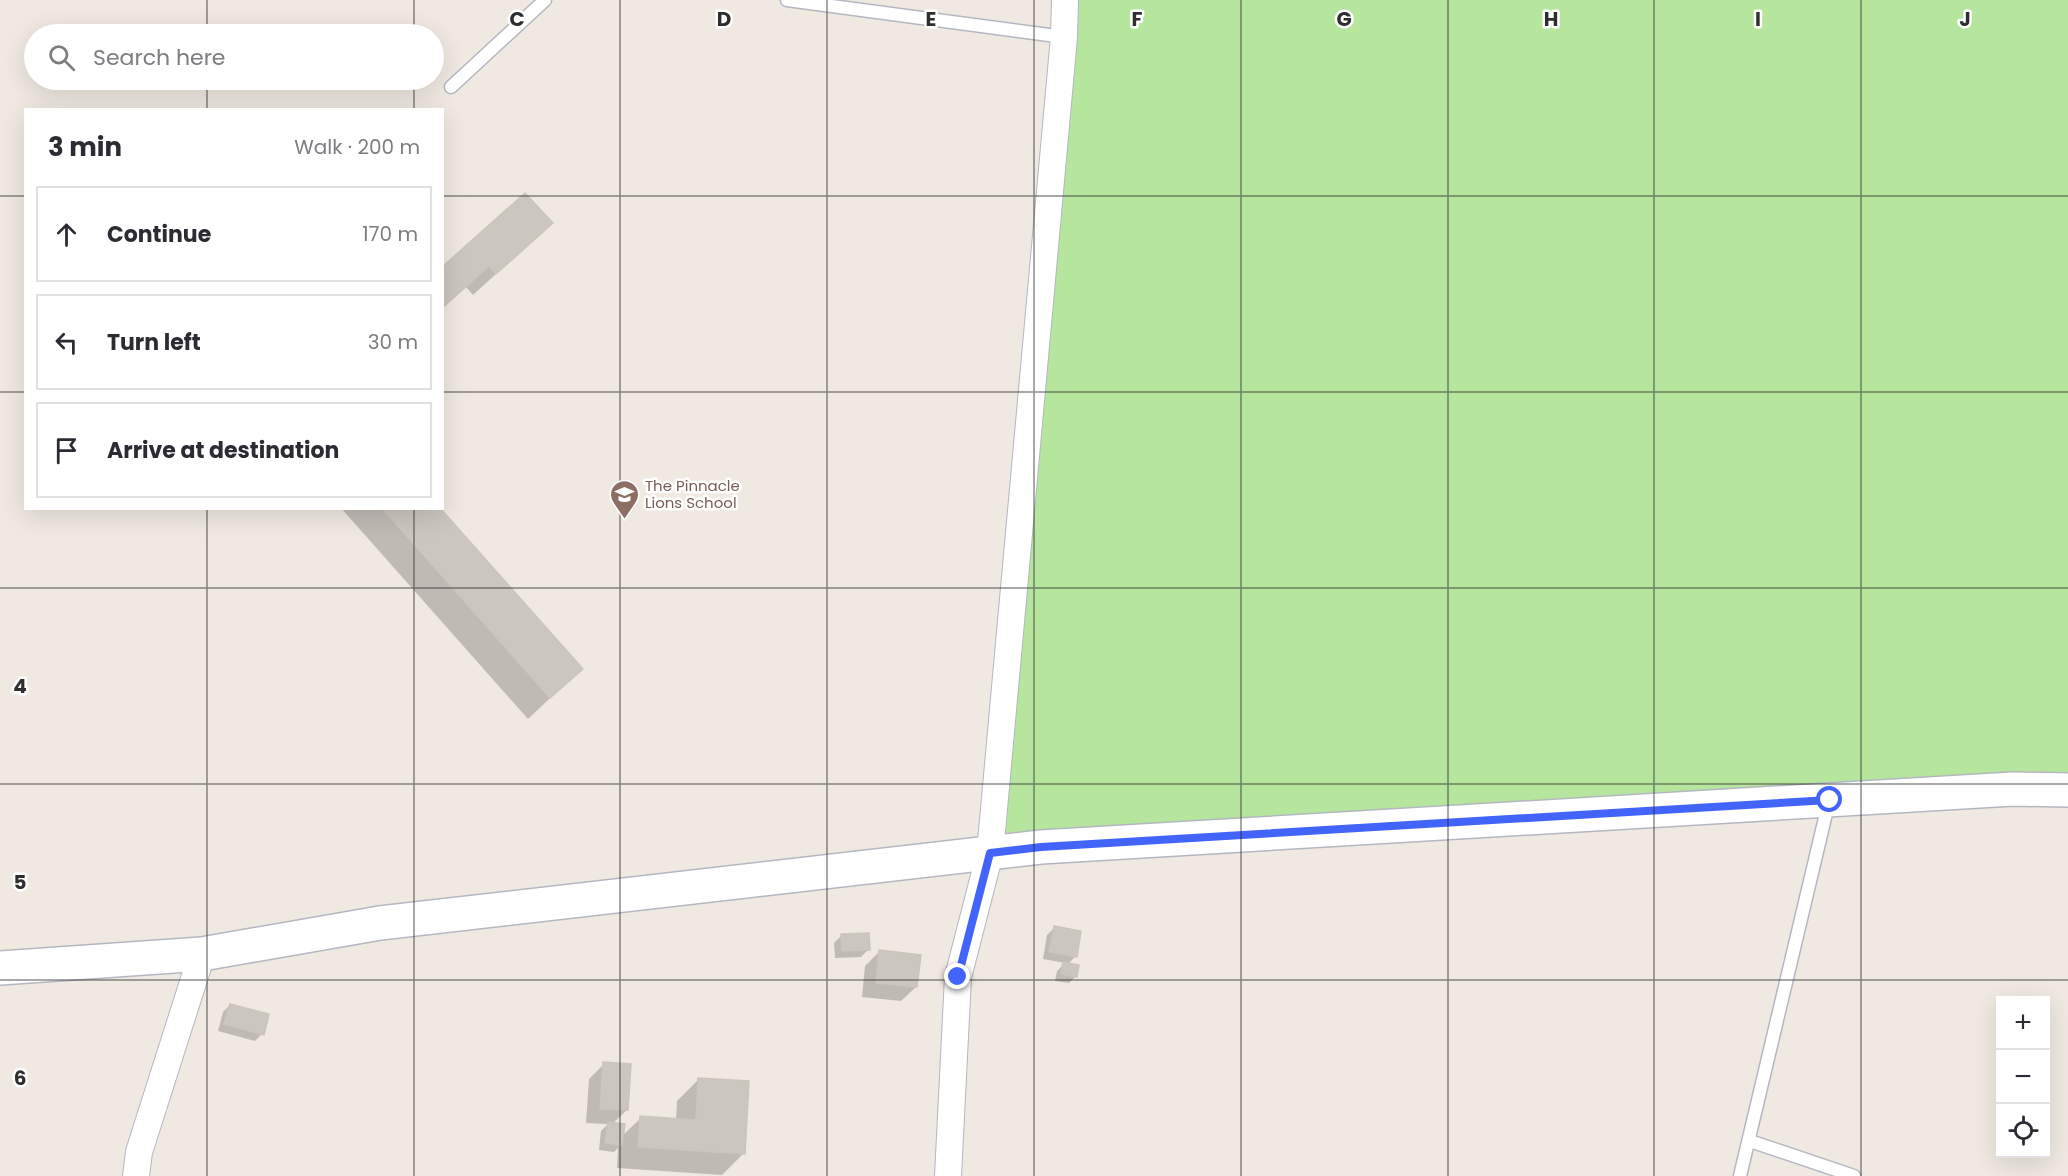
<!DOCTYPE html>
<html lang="en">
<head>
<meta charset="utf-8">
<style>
  :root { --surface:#fff; --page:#f2f2f3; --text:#2b2b33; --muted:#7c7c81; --line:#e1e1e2 }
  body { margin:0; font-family:Poppins,sans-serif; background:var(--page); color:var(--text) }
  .controls { position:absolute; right:18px; bottom:18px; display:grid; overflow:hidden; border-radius:0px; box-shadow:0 6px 24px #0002 }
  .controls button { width:54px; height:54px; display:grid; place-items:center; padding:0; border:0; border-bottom:2px solid var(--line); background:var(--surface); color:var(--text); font:30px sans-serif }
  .stop { position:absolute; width:18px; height:18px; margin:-14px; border:4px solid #4264fb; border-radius:50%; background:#fff }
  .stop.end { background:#4264fb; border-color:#fff; box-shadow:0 2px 6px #0008 }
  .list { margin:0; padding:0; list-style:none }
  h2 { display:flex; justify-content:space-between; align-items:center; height:78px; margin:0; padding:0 24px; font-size:26px }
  h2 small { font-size:20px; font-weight:400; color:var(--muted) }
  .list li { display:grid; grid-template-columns:39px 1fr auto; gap:18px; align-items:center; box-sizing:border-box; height:96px; margin:0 12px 12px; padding:0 12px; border:2px solid var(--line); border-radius:0px }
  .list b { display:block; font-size:22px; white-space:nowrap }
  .list em { font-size:20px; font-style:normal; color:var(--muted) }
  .icon { flex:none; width:33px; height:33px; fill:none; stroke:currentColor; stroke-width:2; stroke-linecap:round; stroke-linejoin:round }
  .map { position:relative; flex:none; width:2068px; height:1176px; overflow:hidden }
  .search { position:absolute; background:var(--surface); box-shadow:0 6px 24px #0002; left:24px; top:24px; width:420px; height:66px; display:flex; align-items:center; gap:15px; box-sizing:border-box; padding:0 21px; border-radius:33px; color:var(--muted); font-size:22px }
  .panel { position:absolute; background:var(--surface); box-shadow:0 6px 24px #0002; left:24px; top:108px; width:420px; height:402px; border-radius:0px }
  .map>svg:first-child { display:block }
</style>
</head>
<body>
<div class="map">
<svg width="2068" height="1176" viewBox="0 0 2068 1176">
  <rect width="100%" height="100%" fill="#efe9e1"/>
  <!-- green -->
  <polygon fill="#b6e59e" points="1073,0 2068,0 2068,788 992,852"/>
  <!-- shadow -->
  <g fill="#0003">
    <polygon points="529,244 473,295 466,287 442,308 442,269"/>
    <polygon points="341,508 438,508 581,669 528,719"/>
    <polygon points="1054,928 1075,957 1067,965 1076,976 1069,983 1055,981 1057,971 1065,963 1043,959 1047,935"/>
    <polygon points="841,936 868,950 861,957 835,958 834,943"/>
    <polygon points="879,952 916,987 901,1001 862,997 865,966"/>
    <polygon points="230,1005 262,1034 255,1041 218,1031 223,1012"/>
    <polygon points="604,1064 627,1110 612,1124 622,1136 641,1118 676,1120 677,1101 698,1080 744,1153 722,1175 617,1168 618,1148 614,1152 599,1150 601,1131 608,1124 586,1123 589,1079"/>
  </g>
  <!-- building -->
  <g fill="#cbc7bf" stroke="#cbc5ba" stroke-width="1.5">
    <polygon points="525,193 553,223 496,274 489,266 442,308 442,267"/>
    <polygon points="382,508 440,508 583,669 550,698"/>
    <polygon points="1054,926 1081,931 1077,957 1049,952"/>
    <polygon points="869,933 870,950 842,951 841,934"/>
    <polygon points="879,950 921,955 917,987 876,983"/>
    <polygon points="1063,962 1079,965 1077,977 1061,974"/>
    <polygon points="230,1004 269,1014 264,1035 224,1024"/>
    <polygon points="603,1062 631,1064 628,1110 600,1109"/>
    <polygon points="698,1078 749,1081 745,1154 638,1147 640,1116 696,1120"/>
    <polygon points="608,1122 625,1124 622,1146 605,1143"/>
  </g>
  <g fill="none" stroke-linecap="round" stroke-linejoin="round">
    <defs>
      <g id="service">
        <polyline points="787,0 1064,37"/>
        <polyline points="451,87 545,0"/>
        <polyline points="1750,1141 1854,1176"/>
        <polyline points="1740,1176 1829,801"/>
      </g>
      <g id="minor">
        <polyline points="136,1176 139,1152 202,954"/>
        <polyline points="948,1176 958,977 990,853 1064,37 1065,0"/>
      </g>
      <polyline id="secondary" points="0,968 202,954 380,923 1041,847 2013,789 2068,790"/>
    </defs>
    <!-- service casing -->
    <use href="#service" stroke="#b4b7c1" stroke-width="15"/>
    <!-- minor casing -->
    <use href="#minor" stroke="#b4b7c1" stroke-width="28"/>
    <!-- secondary casing -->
    <use href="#secondary" stroke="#b4b7c1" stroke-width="36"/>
    <!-- service -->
    <use href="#service" stroke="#fff" stroke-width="12"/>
    <!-- minor -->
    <use href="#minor" stroke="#fff" stroke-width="26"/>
    <!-- secondary -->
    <use href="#secondary" stroke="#fff" stroke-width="33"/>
  </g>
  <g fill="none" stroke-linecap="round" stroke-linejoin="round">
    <!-- route -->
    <polyline stroke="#4264fb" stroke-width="8" points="958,977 990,853 1041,847 1830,800"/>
  </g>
  <!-- grid -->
  <path fill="none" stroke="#2e2e2e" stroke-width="1.5" stroke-opacity="0.55" d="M207 0V34M414 0V34M620 0V1176M827 0V1176M1034 0V1176M1241 0V1176M1448 0V1176M1654 0V1176M1861 0V1176M207 80V110M414 80V110M0 196H26M442 196H2068M0 392H26M442 392H2068M207 508V1176M414 508V1176M0 588H2068M0 784H2068M0 980H2068"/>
  <!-- icons -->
  <defs>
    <symbol id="school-pin" viewBox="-11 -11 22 30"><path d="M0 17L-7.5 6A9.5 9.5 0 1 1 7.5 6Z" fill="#8d6e63" stroke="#fff"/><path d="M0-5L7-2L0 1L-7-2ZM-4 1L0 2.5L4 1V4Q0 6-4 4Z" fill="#fff"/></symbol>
  </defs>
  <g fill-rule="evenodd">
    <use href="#school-pin" x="608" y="478" width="33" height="45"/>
  </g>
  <g text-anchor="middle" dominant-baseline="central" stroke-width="5" stroke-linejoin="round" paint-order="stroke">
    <!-- education labels -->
    <g font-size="15" fill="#785e54" stroke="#fff" text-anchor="start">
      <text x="645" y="485">The Pinnacle<tspan x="645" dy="17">Lions School</tspan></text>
    </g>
  </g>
  <g font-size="20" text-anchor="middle" font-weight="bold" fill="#2e2e2e" stroke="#fff" stroke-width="5" stroke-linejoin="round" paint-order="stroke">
    <text x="517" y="26">C</text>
    <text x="724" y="26">D</text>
    <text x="931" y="26">E</text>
    <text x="1137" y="26">F</text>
    <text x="1344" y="26">G</text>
    <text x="1551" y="26">H</text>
    <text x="1758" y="26">I</text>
    <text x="1965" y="26">J</text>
    <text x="20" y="693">4</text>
    <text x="20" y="889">5</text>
    <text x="20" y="1085">6</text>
  </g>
</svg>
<div class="controls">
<button>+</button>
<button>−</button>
<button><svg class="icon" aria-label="locate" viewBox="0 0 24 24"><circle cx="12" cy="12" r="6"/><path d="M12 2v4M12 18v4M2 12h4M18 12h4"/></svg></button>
</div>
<div class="stop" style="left:1830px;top:800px"></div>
<div class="stop end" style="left:958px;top:977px"></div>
<div class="search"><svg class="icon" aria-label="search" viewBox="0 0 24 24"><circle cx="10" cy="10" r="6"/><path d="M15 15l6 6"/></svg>Search here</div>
<section class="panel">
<h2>3 min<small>Walk · 200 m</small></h2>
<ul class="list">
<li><svg class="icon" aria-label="ahead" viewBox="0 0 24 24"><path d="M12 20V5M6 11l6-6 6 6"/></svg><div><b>Continue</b></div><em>170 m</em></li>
<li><svg class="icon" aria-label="left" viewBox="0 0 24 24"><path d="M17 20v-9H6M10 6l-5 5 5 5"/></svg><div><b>Turn left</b></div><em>30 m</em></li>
<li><svg class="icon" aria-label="arrive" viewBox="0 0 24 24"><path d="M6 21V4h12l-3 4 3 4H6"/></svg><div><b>Arrive at destination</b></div></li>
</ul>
</section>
</div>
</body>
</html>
